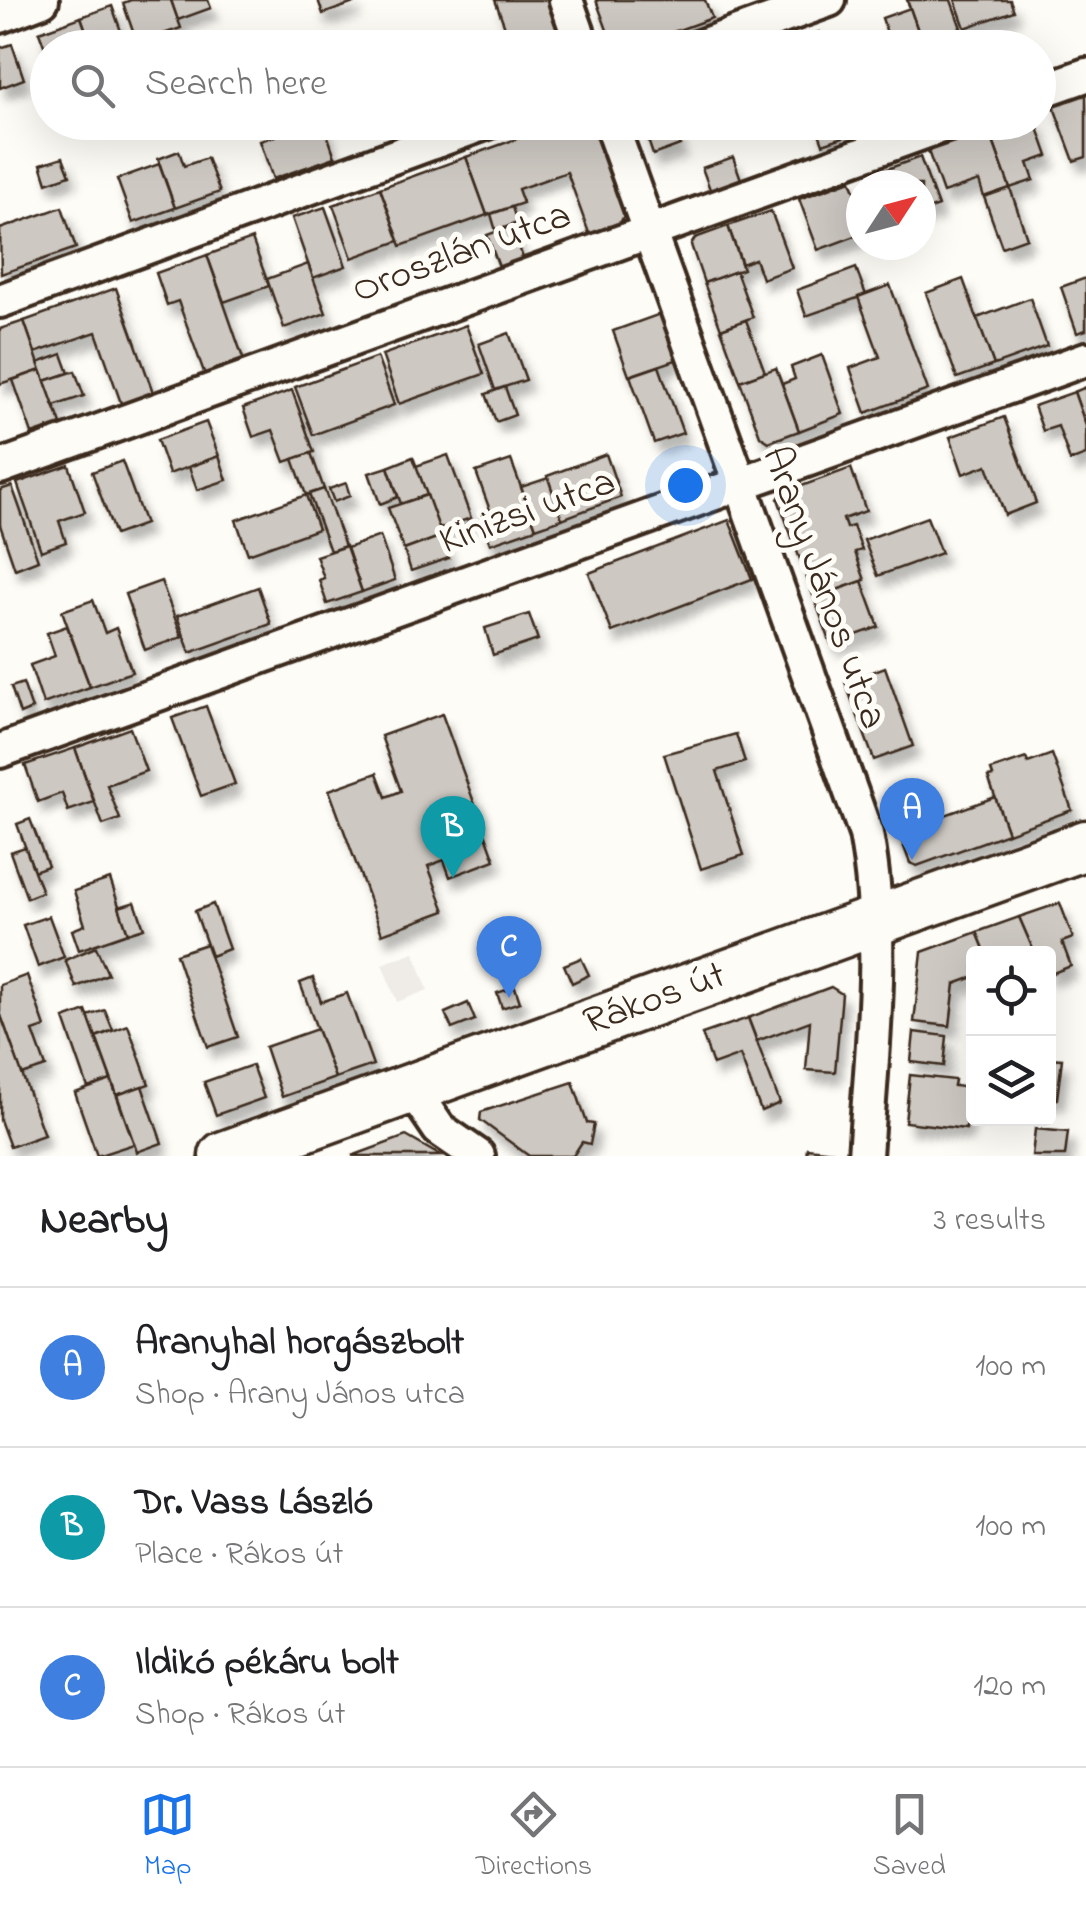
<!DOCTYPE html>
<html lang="en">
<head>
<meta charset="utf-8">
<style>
  :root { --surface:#fff; --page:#f2f2f2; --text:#202124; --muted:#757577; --line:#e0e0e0; --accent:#1a73e8 }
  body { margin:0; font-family:"Indie Flower",sans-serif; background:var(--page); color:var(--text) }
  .controls { position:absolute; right:30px; bottom:30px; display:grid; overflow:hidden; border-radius:10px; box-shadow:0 10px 40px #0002 }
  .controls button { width:90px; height:90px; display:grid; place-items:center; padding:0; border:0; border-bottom:2px solid var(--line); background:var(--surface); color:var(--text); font:50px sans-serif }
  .compass { position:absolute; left:846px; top:170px; width:90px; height:90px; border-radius:50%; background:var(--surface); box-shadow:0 10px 40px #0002; rotate:54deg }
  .you { position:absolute; left:685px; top:485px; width:35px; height:35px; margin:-25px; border:8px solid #fff; border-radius:50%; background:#1a73e8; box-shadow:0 0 0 15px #1a73e833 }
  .badge { display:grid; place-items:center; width:65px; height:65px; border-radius:50%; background:var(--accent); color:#fff; font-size:32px; font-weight:700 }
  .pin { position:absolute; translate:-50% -82px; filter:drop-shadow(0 2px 5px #0008) }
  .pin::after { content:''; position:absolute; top:52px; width:35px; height:30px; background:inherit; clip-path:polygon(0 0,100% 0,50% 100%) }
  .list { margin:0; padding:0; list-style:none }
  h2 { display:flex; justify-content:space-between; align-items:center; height:130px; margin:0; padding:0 40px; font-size:42px }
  h2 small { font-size:32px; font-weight:400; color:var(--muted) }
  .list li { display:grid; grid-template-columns:65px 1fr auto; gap:30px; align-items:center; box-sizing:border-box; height:160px; padding:0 40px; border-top:2px solid var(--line) }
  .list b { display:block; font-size:38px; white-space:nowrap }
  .list p { margin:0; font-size:32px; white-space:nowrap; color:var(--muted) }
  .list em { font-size:32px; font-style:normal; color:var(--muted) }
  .icon { flex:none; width:55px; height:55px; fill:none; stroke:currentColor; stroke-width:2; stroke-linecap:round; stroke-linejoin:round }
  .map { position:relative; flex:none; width:1086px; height:1156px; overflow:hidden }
  .search { position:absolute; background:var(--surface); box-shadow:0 10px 40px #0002; left:30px; right:30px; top:30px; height:110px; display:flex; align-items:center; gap:25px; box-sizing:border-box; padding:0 35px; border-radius:55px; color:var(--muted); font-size:38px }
  .sheet { height:610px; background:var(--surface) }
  nav { display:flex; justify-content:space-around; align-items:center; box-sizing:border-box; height:140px; border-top:2px solid var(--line); background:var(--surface); font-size:28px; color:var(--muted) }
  nav a { display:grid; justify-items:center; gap:5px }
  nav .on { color:var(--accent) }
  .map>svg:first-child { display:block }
</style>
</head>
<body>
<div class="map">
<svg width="1086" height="1156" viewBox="0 0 1086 1156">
  <defs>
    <filter id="shadow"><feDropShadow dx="6" dy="11" stdDeviation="5" flood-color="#0004"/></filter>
  </defs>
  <rect width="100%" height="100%" fill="#fdfcf7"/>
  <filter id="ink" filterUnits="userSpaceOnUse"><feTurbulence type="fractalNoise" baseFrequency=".01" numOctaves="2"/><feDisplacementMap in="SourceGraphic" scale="20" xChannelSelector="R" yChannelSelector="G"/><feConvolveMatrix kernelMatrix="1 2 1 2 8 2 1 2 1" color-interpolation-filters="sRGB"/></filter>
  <g filter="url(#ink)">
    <!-- built -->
    <polygon fill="#efece7" points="414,952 428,990 397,1002 382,964"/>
    <!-- building -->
    <g fill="#cdc8c2" stroke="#3b2a1e" stroke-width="2.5" filter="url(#shadow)">
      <polygon points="131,0 171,0 181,28 137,43 123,3"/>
      <polygon points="171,0 208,0 211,8 178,20"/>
      <polygon points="318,0 353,0 354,3 323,14"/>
      <polygon points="495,0 551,0 568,48 482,48 509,38"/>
      <polygon points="596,0 705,0 712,18 629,48 619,48 612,44"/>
      <polygon points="907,0 951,0 961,28 922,42"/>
      <polygon points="955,0 1010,0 1014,11 965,28"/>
      <polygon points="112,6 127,48 92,48 81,17"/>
      <polygon points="910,8 924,48 892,48 882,18"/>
      <polygon points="81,17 92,48 48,48 48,56 39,32"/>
      <polygon points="819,32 825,48 774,48"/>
      <polygon points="443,34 448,48 406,48"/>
      <polygon points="12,44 24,79 0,88 0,48"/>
      <polygon points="1086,90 1086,157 1074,161 1052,102"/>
      <polygon points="284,122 323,122 335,157 273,179 260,141 287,132"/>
      <polygon points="563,122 593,122 625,213 619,226 590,236 567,172 518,189 523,203 487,215 466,157"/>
      <polygon points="642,122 672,122 680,145 653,155"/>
      <polygon points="815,122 851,122 855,133 823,144"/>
      <polygon points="851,122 880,122 880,124 855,133"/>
      <polygon points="1011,122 1036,122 1048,156 1028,163 1034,180 1010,188 989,130"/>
      <polygon points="989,130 1010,188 984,197 979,181 943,193 928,151"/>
      <polygon points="179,151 184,166 207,158 220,192 175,208 158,159"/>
      <polygon points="63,157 70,175 47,183 41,164"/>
      <polygon points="466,157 487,215 401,246 380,188"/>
      <polygon points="733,157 742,182 711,192 702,168"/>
      <polygon points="920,157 938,206 921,213 921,185 881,185 876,173"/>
      <polygon points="159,164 175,208 133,223 117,179"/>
      <polygon points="851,180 861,207 861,234 818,250 799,199"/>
      <polygon points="380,188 399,241 352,258 333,205"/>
      <polygon points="1010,188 1027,238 1002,247 984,197"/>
      <polygon points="62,207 76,248 1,274 0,229"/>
      <polygon points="325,207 346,266 313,278 292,218"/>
      <polygon points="512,207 517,223 496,231 491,214"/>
      <polygon points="771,211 792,268 762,279 755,259 742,264 728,226"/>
      <polygon points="512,226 523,258 499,267 487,235"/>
      <polygon points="728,226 743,269 704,283 691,245 695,238"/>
      <polygon points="252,239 269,286 224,302 207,255"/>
      <polygon points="207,255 244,361 205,375 178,301 167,305 156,273"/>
      <polygon points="308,264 326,313 284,328 267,279"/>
      <polygon points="856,268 866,295 806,316 797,290"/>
      <polygon points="736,271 753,317 721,329 704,283"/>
      <polygon points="1086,278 1086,330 1077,333 1061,287"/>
      <polygon points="963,279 994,365 957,378 926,293"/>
      <polygon points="890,285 928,390 866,413 850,368 880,357 858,297"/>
      <polygon points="116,288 154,395 122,406 96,332 35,353 24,321"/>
      <polygon points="1030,298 1047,346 994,365 977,318"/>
      <polygon points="660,314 676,360 629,376 613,331"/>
      <polygon points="746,320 765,372 740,381 721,329"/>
      <polygon points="24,321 41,370 0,384 0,329"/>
      <polygon points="466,325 484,374 399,404 382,355"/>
      <polygon points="509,333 526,380 495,390 479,344"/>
      <polygon points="62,354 69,373 45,381 38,363"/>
      <polygon points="822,355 843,414 799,431 782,384 795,379 791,367"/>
      <polygon points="377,357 394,405 313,435 295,387"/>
      <polygon points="659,366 683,433 654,443 630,376"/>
      <polygon points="776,368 799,431 769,442 760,436 740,381"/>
      <polygon points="41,370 61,424 32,434 13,380"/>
      <polygon points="75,371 84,396 54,406 45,381"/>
      <polygon points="505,387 515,415 496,422 486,394"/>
      <polygon points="1086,387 1086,426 1074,392"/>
      <polygon points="292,390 314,452 285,462 273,430 253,437 243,408"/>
      <polygon points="1074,392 1086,426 1086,455 1070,461 1058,426 1043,431 1034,406"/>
      <polygon points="1004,417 1036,503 1005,515 987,465 963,474 950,437"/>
      <polygon points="206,422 219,456 169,474 157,440"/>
      <polygon points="311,453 324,489 306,495 293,459"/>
      <polygon points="606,454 621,497 562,519 547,476"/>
      <polygon points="448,455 471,518 439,529 416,466"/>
      <polygon points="219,456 227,480 197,490 189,467"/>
      <polygon points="413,457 427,495 401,504 388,467"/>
      <polygon points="511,460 536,528 490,544 480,517 491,513 476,472"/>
      <polygon points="122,461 145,524 115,535 92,472"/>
      <polygon points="69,465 85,512 59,521 66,542 41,551 17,483"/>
      <polygon points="388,467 398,497 380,504 369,473"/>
      <polygon points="851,468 866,511 843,519 846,528 853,526 862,550 855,552 865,580 814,598 778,499 782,493"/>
      <polygon points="548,478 562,519 536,528 521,487"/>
      <polygon points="346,483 350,496 334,502 329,489"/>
      <polygon points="12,486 38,560 15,569 0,525 0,490"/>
      <polygon points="324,489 345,546 330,551 309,494"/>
      <polygon points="306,495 318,529 248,554 236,520"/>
      <polygon points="427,495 442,536 404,550 388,508"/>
      <polygon points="927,517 941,553 878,576 864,540"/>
      <polygon points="729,520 752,579 612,632 589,573"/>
      <polygon points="380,536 395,580 362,592 347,548"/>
      <polygon points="442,536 449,558 411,571 404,550"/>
      <polygon points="346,546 362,592 327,604 319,580 324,578 316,556"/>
      <polygon points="161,581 182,637 145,650 125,594"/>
      <polygon points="862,581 879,627 831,644 814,598"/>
      <polygon points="258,587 271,624 190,653 177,616"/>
      <polygon points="93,600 105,633 116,628 132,672 90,687 62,611"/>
      <polygon points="529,614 538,640 493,655 485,628"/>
      <polygon points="67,626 90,687 43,704 30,665 55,656 47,633"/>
      <polygon points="885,667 913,746 874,760 845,682"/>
      <polygon points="23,683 32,709 20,714 11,687"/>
      <polygon points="206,706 235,784 201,796 172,718"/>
      <polygon points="442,714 495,860 450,877 444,860 428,866 445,911 382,934 329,790 377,773 386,797 401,791 381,736"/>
      <polygon points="130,728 146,771 107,785 120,819 103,825 75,748"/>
      <polygon points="736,734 745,762 717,771 744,855 701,869 664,754"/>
      <polygon points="75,748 94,802 68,811 62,793 38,802 25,765"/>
      <polygon points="1052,754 1072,810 1008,833 988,777 993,776 991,770 1026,758 1028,763"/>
      <polygon points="995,797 1008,833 917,866 910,863 893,818 932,804 937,818"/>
      <polygon points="30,819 48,866 34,871 17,824"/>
      <polygon points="25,847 42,892 27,898 10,852"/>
      <polygon points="110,879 128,933 79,950 72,930 85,925 74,891"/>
      <polygon points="135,902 144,928 128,933 119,907"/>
      <polygon points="1060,903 1073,938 1062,942 1071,966 1048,975 1048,954 1035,954 1019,917"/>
      <polygon points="213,904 229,949 211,956 195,911"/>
      <polygon points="49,916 64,957 38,967 23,925"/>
      <polygon points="1019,917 1035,954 986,954 977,932"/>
      <polygon points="977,932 986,954 974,954 974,977 955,984 950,1026 914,1022 922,952"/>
      <polygon points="206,944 238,1037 208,1047 176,954"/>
      <polygon points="96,947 108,974 76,987 65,960"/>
      <polygon points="581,958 589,975 572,983 564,965"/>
      <polygon points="27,975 45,1027 33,1031 46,1067 22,1075 0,1013 0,985"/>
      <polygon points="313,978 321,1002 347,993 373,1065 335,1078 300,983"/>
      <polygon points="515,987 520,1002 502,1008 497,993"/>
      <polygon points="831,987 842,994 835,1072 806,1070 810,1021 757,1041 748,1018"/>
      <polygon points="468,1003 475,1020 452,1029 445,1013"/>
      <polygon points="105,1010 113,1030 96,1037 88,1016"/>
      <polygon points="86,1011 111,1080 88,1088 64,1019"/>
      <polygon points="0,1013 44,1135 10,1147 0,1120"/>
      <polygon points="748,1018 780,1103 761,1111 740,1055 713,1065 702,1034"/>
      <polygon points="128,1025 149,1084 117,1095 96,1037"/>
      <polygon points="317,1029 335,1078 282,1097 265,1047"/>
      <polygon points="914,1032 947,1036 944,1066 911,1062"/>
      <polygon points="1048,1058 1062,1059 1057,1099 1048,1098"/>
      <polygon points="252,1065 264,1098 216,1115 204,1082"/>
      <polygon points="910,1075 955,1080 954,1086 971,1088 966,1129 905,1122"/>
      <polygon points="111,1080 134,1144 97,1156 75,1093"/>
      <polygon points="573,1082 587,1123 594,1124 590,1144 582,1142 573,1156 529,1156 480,1120 481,1112"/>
      <polygon points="142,1086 162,1143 137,1152 117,1095"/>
      <polygon points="1035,1129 1068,1132 1065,1156 1032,1156"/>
      <polygon points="406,1136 441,1156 352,1156"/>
      <polygon points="807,1148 834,1151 834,1156 806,1156"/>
    </g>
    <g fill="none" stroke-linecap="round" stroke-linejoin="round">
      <defs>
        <g id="street">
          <polyline points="566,0 583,48"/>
          <polyline points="0,16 42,0"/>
          <polyline points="696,48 829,0"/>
          <polyline points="1038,92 1086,75"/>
          <path d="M610 122 866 834C886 941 872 1048 865 1156"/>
          <polyline points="0,301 488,122"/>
          <polyline points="0,467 952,122"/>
          <polyline points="0,751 1086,359"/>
          <polyline points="412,1089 439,1129 478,1156"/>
        </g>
        <polyline id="secondary" points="224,1156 1086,845"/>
      </defs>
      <!-- street casing -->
      <use href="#street" stroke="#3b2a1e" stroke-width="40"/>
      <!-- secondary casing -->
      <use href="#secondary" stroke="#3b2a1e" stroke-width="55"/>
      <!-- street -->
      <use href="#street" stroke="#fdfcf7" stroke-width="32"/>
      <!-- secondary -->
      <use href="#secondary" stroke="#fdfcf7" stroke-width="48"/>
    </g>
  </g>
  <g text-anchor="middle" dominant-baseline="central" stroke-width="10" stroke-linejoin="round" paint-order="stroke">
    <!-- street labels -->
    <g font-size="40" fill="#3b2a1e" stroke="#fdfcf7">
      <text transform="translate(462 254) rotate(-20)">Oroszlán utca</text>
      <text transform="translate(528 513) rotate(-20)">Kinizsi utca</text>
      <text transform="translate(823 588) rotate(70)">Arany János utca</text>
      <text transform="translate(655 1000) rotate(-20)">Rákos út</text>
    </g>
  </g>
</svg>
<div class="controls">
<button><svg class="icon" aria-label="locate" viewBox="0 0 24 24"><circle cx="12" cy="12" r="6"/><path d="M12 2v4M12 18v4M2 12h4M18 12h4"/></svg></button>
<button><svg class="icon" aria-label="layers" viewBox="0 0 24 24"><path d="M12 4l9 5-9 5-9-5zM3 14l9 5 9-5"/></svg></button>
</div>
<svg class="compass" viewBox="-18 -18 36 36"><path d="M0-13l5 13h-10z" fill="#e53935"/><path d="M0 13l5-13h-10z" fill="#757577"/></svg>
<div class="you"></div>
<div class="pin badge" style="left:912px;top:860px;background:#3f7fe0">A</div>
<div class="pin badge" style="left:453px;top:878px;background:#0f9aa8">B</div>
<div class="pin badge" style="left:509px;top:998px;background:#3f7fe0">C</div>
<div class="search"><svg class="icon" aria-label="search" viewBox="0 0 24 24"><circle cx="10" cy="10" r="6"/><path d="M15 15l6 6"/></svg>Search here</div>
</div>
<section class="sheet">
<h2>Nearby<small>3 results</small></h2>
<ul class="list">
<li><span class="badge" style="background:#3f7fe0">A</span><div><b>Aranyhal horgászbolt</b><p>Shop · Arany János utca</p></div><em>100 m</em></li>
<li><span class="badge" style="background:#0f9aa8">B</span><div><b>Dr. Vass László</b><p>Place · Rákos út</p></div><em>100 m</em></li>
<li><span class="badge" style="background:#3f7fe0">C</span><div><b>Ildikó pékáru bolt</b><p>Shop · Rákos út</p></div><em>120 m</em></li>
</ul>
</section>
<nav>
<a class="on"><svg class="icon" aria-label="map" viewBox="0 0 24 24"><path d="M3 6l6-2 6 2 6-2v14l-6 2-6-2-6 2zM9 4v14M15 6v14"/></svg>Map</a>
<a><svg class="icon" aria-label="directions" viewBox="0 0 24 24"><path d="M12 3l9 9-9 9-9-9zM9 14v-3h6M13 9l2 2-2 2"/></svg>Directions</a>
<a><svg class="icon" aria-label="saved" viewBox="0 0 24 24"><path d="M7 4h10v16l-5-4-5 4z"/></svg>Saved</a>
</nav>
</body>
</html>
